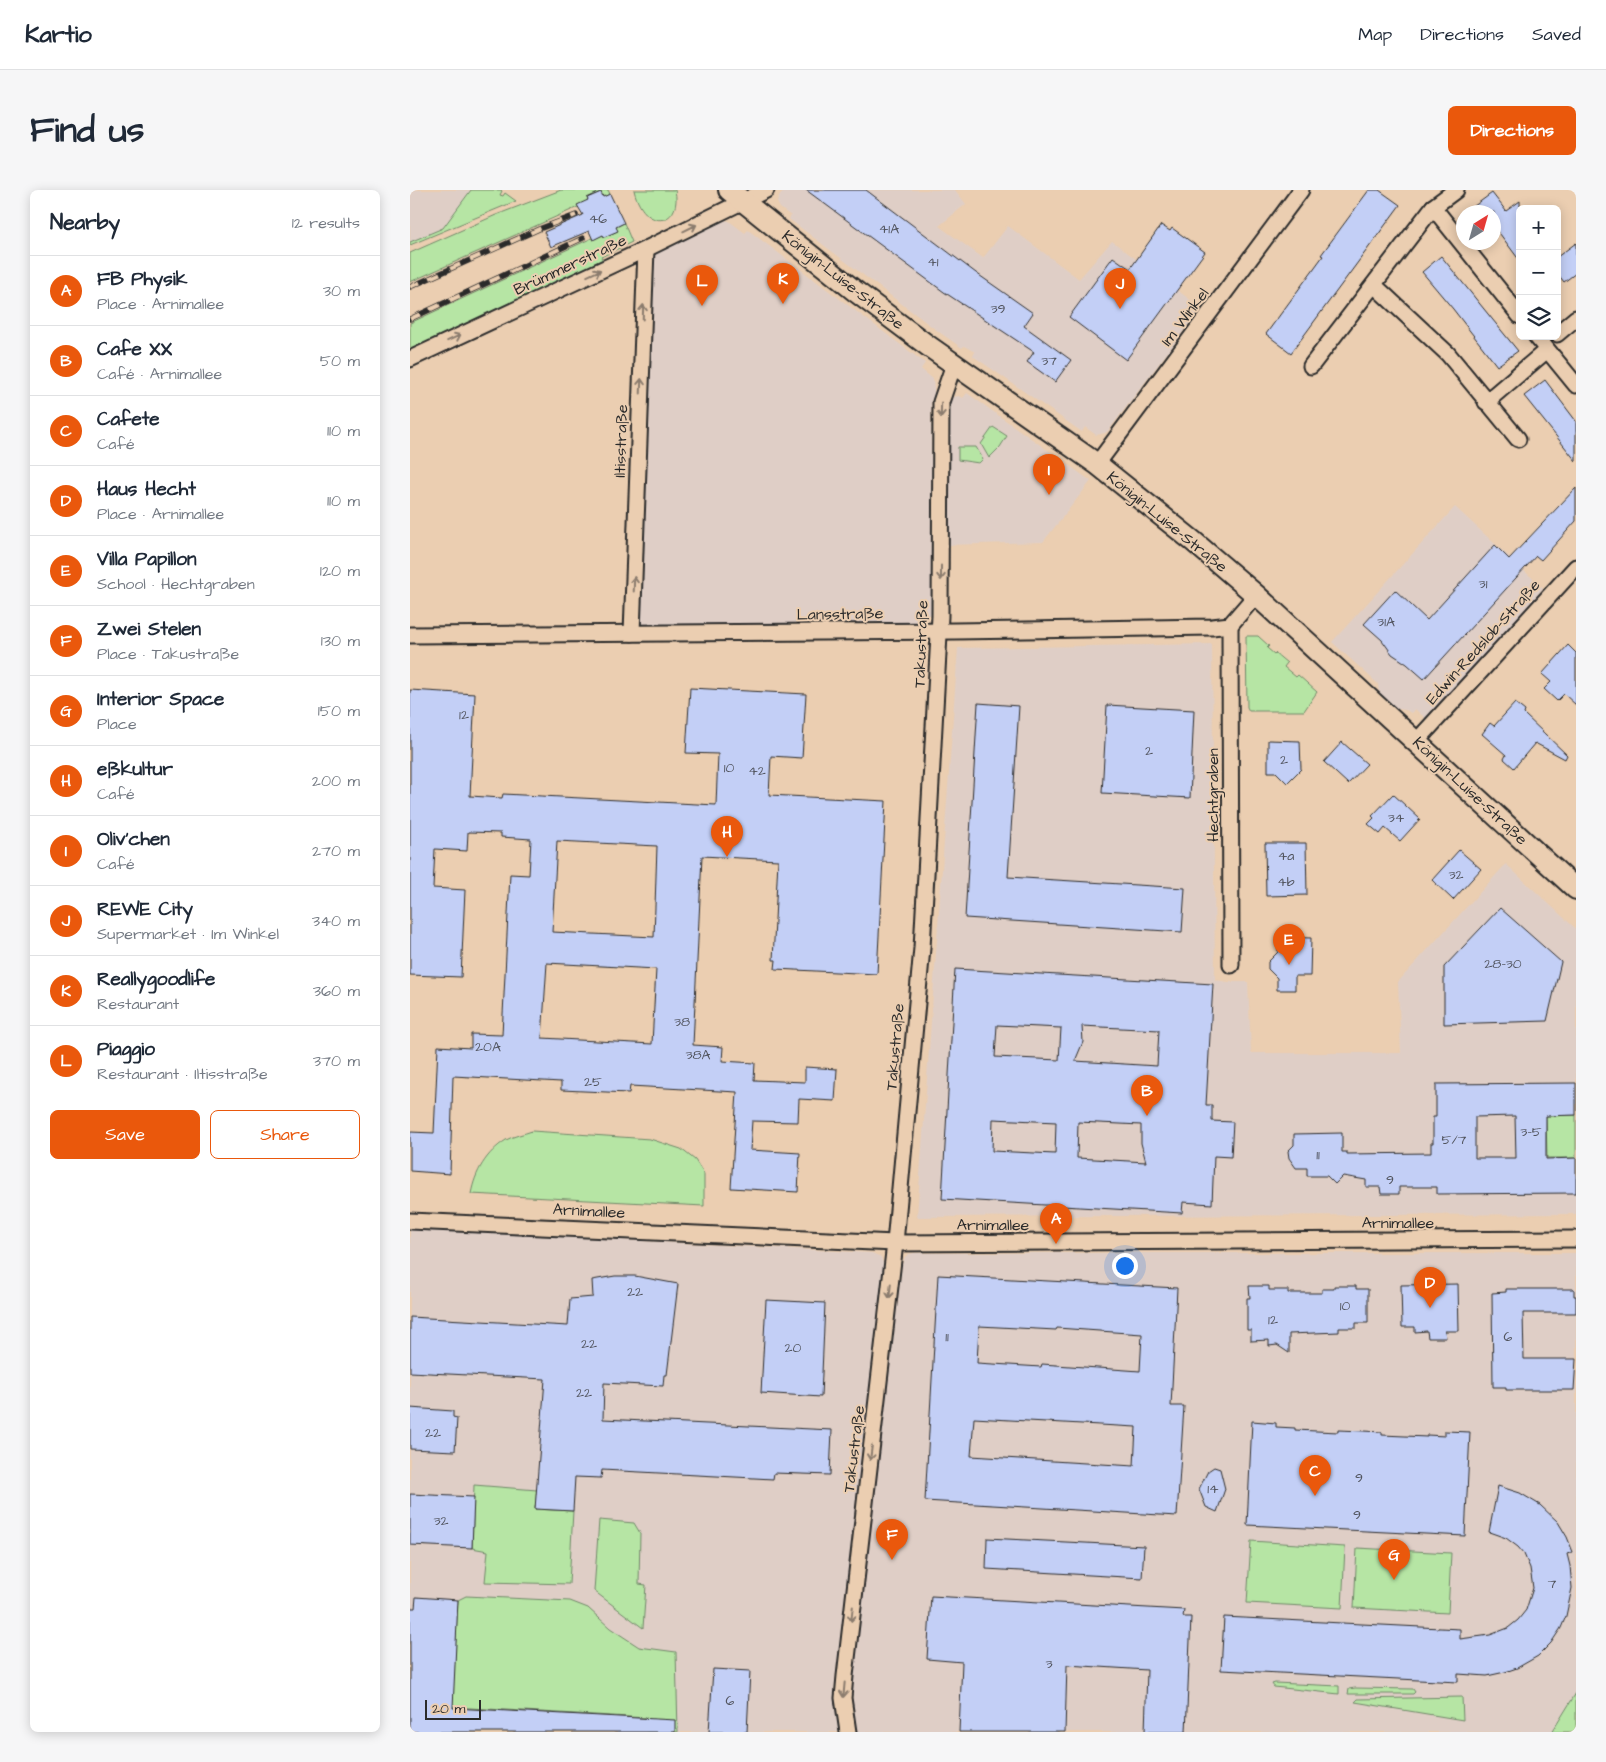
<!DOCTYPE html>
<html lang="en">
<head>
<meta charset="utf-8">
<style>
  :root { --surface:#fff; --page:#f6f6f7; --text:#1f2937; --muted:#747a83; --line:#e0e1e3; --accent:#ea580c }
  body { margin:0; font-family:"Architects Daughter",sans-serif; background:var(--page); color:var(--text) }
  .controls { position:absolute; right:15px; top:15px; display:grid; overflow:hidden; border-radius:8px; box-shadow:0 2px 12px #0003 }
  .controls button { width:45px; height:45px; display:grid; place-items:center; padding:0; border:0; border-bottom:1px solid var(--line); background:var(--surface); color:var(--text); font:25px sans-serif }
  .compass { position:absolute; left:1046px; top:15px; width:45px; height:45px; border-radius:50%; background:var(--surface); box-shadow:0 2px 12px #0003; rotate:37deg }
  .scale { position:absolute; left:15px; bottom:12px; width:56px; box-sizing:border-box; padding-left:5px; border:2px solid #2b2b2b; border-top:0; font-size:14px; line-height:18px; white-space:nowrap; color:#2b2b2b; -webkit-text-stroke:4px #ebceb1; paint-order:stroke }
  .you { position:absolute; left:714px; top:1075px; width:18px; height:18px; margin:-12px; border:4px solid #fff; border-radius:50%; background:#1a73e8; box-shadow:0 0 0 8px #1a73e833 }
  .badge { display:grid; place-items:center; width:32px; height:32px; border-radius:50%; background:var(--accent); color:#fff; font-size:16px; font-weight:700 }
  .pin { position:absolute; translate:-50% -41px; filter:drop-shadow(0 1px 2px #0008) }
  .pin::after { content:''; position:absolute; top:26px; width:18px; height:15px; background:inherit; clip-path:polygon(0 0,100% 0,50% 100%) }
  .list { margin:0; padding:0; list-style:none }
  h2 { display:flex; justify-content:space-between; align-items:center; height:65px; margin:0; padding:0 20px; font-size:21px }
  h2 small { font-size:16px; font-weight:400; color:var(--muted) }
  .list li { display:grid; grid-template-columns:32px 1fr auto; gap:15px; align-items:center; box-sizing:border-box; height:70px; padding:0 20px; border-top:1px solid var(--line) }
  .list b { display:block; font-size:19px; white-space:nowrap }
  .list p { margin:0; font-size:16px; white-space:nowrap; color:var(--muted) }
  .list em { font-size:16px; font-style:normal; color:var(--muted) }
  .actions { display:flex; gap:10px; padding:15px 20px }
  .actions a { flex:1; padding:11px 0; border:1px solid var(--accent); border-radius:8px; text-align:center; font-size:18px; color:var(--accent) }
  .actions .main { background:var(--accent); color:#fff }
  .icon { flex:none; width:28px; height:28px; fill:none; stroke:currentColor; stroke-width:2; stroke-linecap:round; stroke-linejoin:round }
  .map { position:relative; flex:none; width:1166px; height:1542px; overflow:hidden; border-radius:8px }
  header { display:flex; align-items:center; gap:30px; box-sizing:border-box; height:70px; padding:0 25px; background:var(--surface); border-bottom:1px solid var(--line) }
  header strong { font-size:24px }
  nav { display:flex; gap:28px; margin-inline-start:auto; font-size:18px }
  .intro { display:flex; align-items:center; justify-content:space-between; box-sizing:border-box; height:120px; padding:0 30px }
  h1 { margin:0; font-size:35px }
  .button { padding:12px 22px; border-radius:8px; background:var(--accent); color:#fff; font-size:18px; font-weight:700 }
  main { display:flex; gap:30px; padding:0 30px }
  aside { flex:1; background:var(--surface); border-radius:8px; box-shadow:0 2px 12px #0003 }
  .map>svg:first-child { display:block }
</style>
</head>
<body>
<header>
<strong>Kartio</strong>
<nav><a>Map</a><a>Directions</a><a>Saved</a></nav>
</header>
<div class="intro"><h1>Find us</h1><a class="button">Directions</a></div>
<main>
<aside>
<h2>Nearby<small>12 results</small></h2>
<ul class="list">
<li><span class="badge">A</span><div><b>FB Physik</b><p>Place · Arnimallee</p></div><em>30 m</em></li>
<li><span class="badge">B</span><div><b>Cafe XX</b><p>Café · Arnimallee</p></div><em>50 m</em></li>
<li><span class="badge">C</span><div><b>Cafete</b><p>Café</p></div><em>110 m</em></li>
<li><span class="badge">D</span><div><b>Haus Hecht</b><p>Place · Arnimallee</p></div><em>110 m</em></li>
<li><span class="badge">E</span><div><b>Villa Papillon</b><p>School · Hechtgraben</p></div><em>120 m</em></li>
<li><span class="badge">F</span><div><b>Zwei Stelen</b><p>Place · Takustraße</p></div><em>130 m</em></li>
<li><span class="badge">G</span><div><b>Interior Space</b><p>Place</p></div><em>150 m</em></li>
<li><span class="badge">H</span><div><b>eßkultur</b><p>Café</p></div><em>200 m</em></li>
<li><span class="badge">I</span><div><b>Oliv'chen</b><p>Café</p></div><em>270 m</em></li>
<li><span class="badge">J</span><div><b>REWE City</b><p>Supermarket · Im Winkel</p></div><em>340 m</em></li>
<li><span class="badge">K</span><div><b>Reallygoodlife</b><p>Restaurant</p></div><em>360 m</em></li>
<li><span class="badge">L</span><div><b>Piaggio</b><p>Restaurant · Iltisstraße</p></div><em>370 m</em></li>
</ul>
<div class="actions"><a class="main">Save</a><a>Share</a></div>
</aside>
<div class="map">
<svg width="1166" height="1542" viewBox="0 0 1166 1542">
  <rect width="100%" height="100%" fill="#ebceb1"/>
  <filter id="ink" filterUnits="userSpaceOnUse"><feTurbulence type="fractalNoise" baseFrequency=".02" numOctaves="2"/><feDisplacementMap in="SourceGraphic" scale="10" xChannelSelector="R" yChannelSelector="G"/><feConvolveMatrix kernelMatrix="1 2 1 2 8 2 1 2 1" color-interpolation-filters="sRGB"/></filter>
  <g filter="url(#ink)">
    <!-- built -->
    <g fill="#dfcec6">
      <polygon points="0,0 61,0 33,39 0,52"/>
      <polygon points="376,0 545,0 556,14 529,36 573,68 598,36 669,89 702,51 791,118 699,240 695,243 686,245 675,237 672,242 563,166 565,162 554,156 552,158 529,142 379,29 381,26 370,18 367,12 370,5"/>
      <polygon points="314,30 319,31 335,43 338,40 515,173 511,179 523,189 525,210 521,210 522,421 516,432 231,435 243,88 241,85 245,63"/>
      <polygon points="557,203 681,291 633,352 538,355 538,222 540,210 543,207 549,206 553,208"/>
      <polygon points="1045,317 1133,398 1117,420 1020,525 1015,528 1005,519 1001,523 996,520 987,519 969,503 968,494 922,452"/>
      <polygon points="802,454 805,790 818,792 838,792 841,863 991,863 988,792 1096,674 1166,739 1166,1024 507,1027 548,458"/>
      <polygon points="0,1039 462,1063 471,1067 475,1078 425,1491 424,1506 430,1542 0,1542"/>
      <polygon points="505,1063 1166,1063 1166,1542 447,1542 443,1519 442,1493 492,1074 495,1067 499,1064"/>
    </g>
    <!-- green -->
    <g fill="#b6e5a4" stroke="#708868">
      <polygon points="61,0 91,0 92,1 90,5 93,6 95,3 106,11 0,55 0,52 33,38"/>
      <polygon points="151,0 198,0 200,4 193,7 190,2 177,8 178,10 168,17 0,92 0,63 86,25"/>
      <path d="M224 0H265C273 36 234 43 224 0Z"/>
      <polygon points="214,33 222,52 191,67 193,70 0,160 0,133 182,48 183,49 193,45 195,47 207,41 206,37"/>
      <polygon points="583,237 597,246 590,257 579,268 571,254"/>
      <polygon points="548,257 566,257 573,269 569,273 548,270"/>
      <polygon points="836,446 848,446 859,456 857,458 864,464 865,463 877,473 874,477 886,487 888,485 907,502 894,521 839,521 837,517"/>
      <polygon points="1166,925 1166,968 1137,968 1136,926"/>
      <path d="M122 941 240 949 271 959 285 970 294 984V1016L61 1004C65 982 76 963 96 950 103 946 114 944 122 941Z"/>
      <polygon points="64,1295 127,1300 125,1319 163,1321 159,1394 75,1392 78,1361 62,1358"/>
      <polygon points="189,1330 224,1333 230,1343 229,1394 236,1395 233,1438 184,1401"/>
      <polygon points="841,1351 935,1357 932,1418 837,1413"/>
      <polygon points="947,1358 1041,1363 1038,1423 944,1418"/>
      <polygon points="56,1406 160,1411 178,1418 200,1438 229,1457 266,1462 268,1542 236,1542 237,1528 42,1517 48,1410"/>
      <polygon points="865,1493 929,1496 929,1504 864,1497 862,1494"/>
      <polygon points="945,1498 1003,1499 1005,1502 1003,1504 938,1504 939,1499"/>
      <polygon points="1166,1503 1166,1542 1142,1542"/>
      <polygon points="1052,1507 1053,1530 945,1512 948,1509"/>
    </g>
    <!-- building -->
    <g fill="#c3cff6" stroke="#2b2b2b" fill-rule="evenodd">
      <polygon points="396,0 456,0 566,83 623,123 614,136 661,170 645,192 617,172 624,162 534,102"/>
      <polygon points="959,0 969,0 990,15 881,163 856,144 913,66 911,65"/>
      <polygon points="191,2 193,7 200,4 214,33 206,37 208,41 194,47 193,45 183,50 179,41 141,57 134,42 173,25 167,15 178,10 177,8"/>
      <polygon points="1082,3 1096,21 1110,11 1110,71 1084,36 1084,22 1056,22"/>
      <polygon points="751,35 760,41 762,38 795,62 716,170 659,127 703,67 720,79"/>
      <polygon points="1166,53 1166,83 1154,92 1147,83 1147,67"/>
      <polygon points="1031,66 1108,161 1087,176 1043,119 1012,82"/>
      <polygon points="1135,190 1166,231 1166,271 1114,206"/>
      <polygon points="1166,298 1166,331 1131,370 1126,366 1014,489 997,474 982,464 972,450 954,434 985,400 1017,430 1085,355 1099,369"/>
      <polygon points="1158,455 1166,463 1166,515 1154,504 1147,511 1134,499 1141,492 1132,484"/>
      <path d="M280 498 396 504 392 568 361 566 359 605 476 611 467 784 365 779 366 770H363L368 670 292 666 283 855 313 857 312 871 345 873 344 890 395 892V877L427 879 425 911 389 909 388 932 342 931 340 960 390 963 388 1002 321 998 327 902 220 896 219 903 151 900V892L43 886 40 984 0 981V942L24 943 28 856 61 858V844L92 845 100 684 119 685 121 649 91 647V643L58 642 57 661 25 659 23 698 55 700 51 787 0 785V500L65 504 60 606 92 608 93 604 306 615 308 564 276 563ZM147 651 247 656 244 747 142 742ZM137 773 246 779 242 854 132 848Z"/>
      <polygon points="568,513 609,516 598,687 775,698 772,742 555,728"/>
      <polygon points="1105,513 1115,521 1114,524 1157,565 1155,569 1125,553 1104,578 1094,569 1096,565 1072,544 1080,533 1084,536"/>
      <polygon points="697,515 784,520 780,608 692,603"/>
      <polygon points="858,550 890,551 891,579 877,593 866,582 858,582"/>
      <polygon points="932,552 957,574 938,594 914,572"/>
      <polygon points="983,604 1010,629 990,651 975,638 970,644 958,634 964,628 962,626"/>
      <polygon points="855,653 896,653 897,705 856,706"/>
      <polygon points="1049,660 1071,679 1043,710 1022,690"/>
      <polygon points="1090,718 1151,772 1137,831 1034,834 1034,777"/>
      <polygon points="868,747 901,748 900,786 885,786 885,800 867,800 867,788 858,779 858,772 868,762"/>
      <path d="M545 779 803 794 796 915H802V931L823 932 821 967 804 966 802 1014 773 1012 772 1023 532 1009ZM587 835 651 838 649 870 585 867ZM672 836 749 840 747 876 665 871 673 852ZM583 929 646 932 645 964 582 961ZM668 932 731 935V953L736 972 667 968Z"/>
      <path d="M1166 893V925L1136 926V969L1166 968V1003L1027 1004V997H989V1004H971L970 997H956V990L933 986 925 994 917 986H897V978H886L879 968 878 961 884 955V944L932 943V962H937V964L1021 963V953H1023V927H1026V894ZM1105 926 1106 968H1065V927Z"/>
      <path d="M528 1085 767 1098 761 1216H774L767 1326 515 1311ZM569 1136 646 1140 647 1138 732 1144 730 1181 632 1174 631 1177 567 1173ZM564 1228 726 1237 724 1276 561 1266Z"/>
      <polygon points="205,1086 225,1086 268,1094 257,1185 254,1185 253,1196 194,1193 193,1229 422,1240 420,1285 364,1283 363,1289 192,1280 191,1288 165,1287 163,1321 125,1319 135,1189 0,1182 0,1127 158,1136 160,1109 183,1107 182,1090"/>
      <polygon points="1048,1094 1049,1141 1035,1141 1036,1148 1018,1148 1017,1141 1005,1142 1005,1137 992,1137 991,1095"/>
      <polygon points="839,1096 859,1096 859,1100 878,1100 878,1103 912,1103 912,1099 924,1099 924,1096 946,1096 946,1099 958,1099 958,1133 946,1133 946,1138 929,1138 929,1142 879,1144 879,1163 867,1155 859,1156 859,1150 841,1151 841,1140 837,1140 837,1108 840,1108"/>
      <polygon points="1096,1099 1164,1099 1164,1106 1166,1106 1166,1123 1113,1123 1114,1169 1166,1169 1164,1200 1096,1200 1096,1197 1083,1197 1082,1103 1096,1102"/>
      <polygon points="356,1110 415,1113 411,1207 351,1203"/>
      <polygon points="0,1218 43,1221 43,1227 47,1228 45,1261 0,1259"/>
      <polygon points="842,1231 866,1233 866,1237 885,1238 885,1240 928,1242 928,1240 954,1241 972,1242 972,1245 1017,1247 1017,1245 1035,1246 1035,1241 1060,1242 1055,1346 837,1335"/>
      <polygon points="804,1277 810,1279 815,1299 807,1322 796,1317 789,1299 798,1281"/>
      <polygon points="1088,1296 1110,1303 1130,1315 1148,1332 1157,1347 1163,1362 1157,1364 1160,1376 1162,1398 1156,1426 1151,1438 1141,1453 1128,1466 1107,1478 1095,1482 1077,1486 1048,1484 1048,1492 811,1480 814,1427 1050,1439 1050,1449 1080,1445 1098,1438 1108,1430 1116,1420 1123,1398 1120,1378 1114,1364 1108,1357 1096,1348 1079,1342"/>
      <polygon points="0,1304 64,1307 62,1358 0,1355"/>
      <polygon points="577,1348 734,1356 732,1388 576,1379"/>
      <polygon points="521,1406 774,1420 773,1427 781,1427 776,1542 735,1542 737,1480 657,1475 655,1542 549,1542 552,1472 517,1469"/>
      <polygon points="6,1407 48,1410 43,1518 265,1530 265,1542 0,1542 0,1418 5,1418"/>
      <polygon points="303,1479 340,1481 337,1542 299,1542"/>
    </g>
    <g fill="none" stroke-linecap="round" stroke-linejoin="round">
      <defs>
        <g id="street">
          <polyline points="1023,17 1110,126"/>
          <polyline points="964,95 1038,164 1108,249"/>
          <polyline points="1147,144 1166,128"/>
          <polyline points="1126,146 1166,195"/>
          <polyline points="0,169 236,59 356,0"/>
          <polyline points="901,176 1023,17 1046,0"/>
          <polyline points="1076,212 1137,160"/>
          <polyline points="687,274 891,0"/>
          <polyline points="820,435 821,775"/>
          <polyline points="222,443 236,59"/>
          <polyline points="0,445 545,441 802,437 820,435 846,405"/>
          <polyline points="1006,552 1166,377"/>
          <polyline points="0,1031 485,1053 1166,1049"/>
          <polyline points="438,1542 433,1508 435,1486 485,1053 512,758 530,426 531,212 544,174"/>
        </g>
        <polyline id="secondary" points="319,0 445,101 517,155 687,274 783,351 846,405 1166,699"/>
      </defs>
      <!-- street casing -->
      <use href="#street" stroke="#2b2b2b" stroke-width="19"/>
      <!-- secondary casing -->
      <use href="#secondary" stroke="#2b2b2b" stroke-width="24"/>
      <!-- street -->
      <use href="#street" stroke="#ebceb1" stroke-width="15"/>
      <!-- secondary -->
      <use href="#secondary" stroke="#ebceb1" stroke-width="20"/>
      <defs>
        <g id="rail">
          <polyline points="0,97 129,39 166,25"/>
          <polyline points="0,129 173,48"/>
        </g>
      </defs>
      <!-- rail casing -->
      <use href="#rail" stroke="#2b2b2b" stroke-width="5.5"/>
      <!-- rail -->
      <use href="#rail" stroke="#ebceb1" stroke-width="4" stroke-dasharray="11" stroke-linecap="butt"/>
    </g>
    <!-- one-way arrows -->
    <defs><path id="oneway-shaft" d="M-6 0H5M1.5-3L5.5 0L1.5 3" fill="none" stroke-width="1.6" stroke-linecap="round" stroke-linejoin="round" transform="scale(1.25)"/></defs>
    <g stroke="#8b7c6e">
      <use href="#oneway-shaft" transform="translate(280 38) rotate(-26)"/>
      <use href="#oneway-shaft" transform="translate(184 83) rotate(-25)"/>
      <use href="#oneway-shaft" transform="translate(233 122) rotate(-88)"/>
      <use href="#oneway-shaft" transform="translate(44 148) rotate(-25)"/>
      <use href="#oneway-shaft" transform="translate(231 196) rotate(-88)"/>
      <use href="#oneway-shaft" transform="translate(531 220) rotate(91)"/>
      <use href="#oneway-shaft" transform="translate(531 383) rotate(90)"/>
      <use href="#oneway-shaft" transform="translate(224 394) rotate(-88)"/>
      <use href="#oneway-shaft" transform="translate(480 1101) rotate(96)"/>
      <use href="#oneway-shaft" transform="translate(461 1263) rotate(97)"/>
      <use href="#oneway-shaft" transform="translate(442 1424) rotate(96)"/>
      <use href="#oneway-shaft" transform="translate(434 1500) rotate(95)"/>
    </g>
  </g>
  <g text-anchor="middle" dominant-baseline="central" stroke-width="4" stroke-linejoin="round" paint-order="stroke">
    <!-- number labels -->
    <g font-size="14" fill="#51545e">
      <text x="188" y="29">46</text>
      <text x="479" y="39">41A</text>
      <text x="523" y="72">41</text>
      <text x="588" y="119">39</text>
      <text x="639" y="171">37</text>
      <text x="1073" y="394">31</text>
      <text x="976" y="432">31A</text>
      <text x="54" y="525">12</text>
      <text x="739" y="561">2</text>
      <text x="874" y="570">2</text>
      <text x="319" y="578">10</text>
      <text x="347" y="581">42</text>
      <text x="986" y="628">34</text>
      <text x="876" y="666">4a</text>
      <text x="1046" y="685">32</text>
      <text x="876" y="692">4b</text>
      <text x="1093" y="774">28-30</text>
      <text x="272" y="832">38</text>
      <text x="78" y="857">20A</text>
      <text x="288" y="865">38A</text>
      <text x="183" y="892">25</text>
      <text x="1121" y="942">3-5</text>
      <text x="1044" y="950">5/7</text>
      <text x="908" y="965">11</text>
      <text x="980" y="990">9</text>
      <text x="225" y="1102">22</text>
      <text x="935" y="1116">10</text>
      <text x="863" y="1130">12</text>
      <text x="537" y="1147">11</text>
      <text x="1098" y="1147">6</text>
      <text x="179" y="1154">22</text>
      <text x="383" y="1158">20</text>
      <text x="174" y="1203">22</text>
      <text x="23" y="1243">22</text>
      <text x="949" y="1288">9</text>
      <text x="803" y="1299">14</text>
      <text x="947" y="1325">9</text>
      <text x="31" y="1331">32</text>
      <text x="1142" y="1394">7</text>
      <text x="639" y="1474">3</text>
      <text x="320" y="1511">6</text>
    </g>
    <!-- street labels -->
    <g font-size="16" fill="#2b2b2b" stroke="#ebceb1">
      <text transform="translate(160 75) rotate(-25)">Brümmerstraße</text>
      <text transform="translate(433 90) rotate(38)">Königin-Luise-Straße</text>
      <text transform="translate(775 127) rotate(-53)">Im Winkel</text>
      <text transform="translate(211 251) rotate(-88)">Iltisstraße</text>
      <text transform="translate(757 332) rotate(39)">Königin-Luise-Straße</text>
      <text transform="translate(430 424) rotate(-1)">Lansstraße</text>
      <text transform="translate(1073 452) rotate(-48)">Edwin-Redslob-Straße</text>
      <text transform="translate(511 454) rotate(-88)">Takustraße</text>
      <text transform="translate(1060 601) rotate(43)">Königin-Luise-Straße</text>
      <text transform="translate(803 605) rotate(-90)">Hechtgraben</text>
      <text transform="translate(485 857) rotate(-85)">Takustraße</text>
      <text transform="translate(179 1021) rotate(3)">Arnimallee</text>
      <text x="988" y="1033">Arnimallee</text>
      <text x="583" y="1035">Arnimallee</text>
      <text transform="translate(444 1259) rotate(-83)">Takustraße</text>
    </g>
  </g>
</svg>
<div class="controls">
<button>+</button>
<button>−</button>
<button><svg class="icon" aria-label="layers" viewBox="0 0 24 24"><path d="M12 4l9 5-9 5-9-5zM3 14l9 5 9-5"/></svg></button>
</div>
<svg class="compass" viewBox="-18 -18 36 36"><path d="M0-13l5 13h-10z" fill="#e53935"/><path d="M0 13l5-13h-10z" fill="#747a83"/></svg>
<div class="scale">20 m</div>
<div class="you"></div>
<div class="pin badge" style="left:646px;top:1054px">A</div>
<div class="pin badge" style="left:737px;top:926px">B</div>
<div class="pin badge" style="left:905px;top:1306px">C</div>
<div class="pin badge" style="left:1020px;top:1118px">D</div>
<div class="pin badge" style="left:879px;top:775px">E</div>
<div class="pin badge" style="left:482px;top:1370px">F</div>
<div class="pin badge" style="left:984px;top:1390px">G</div>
<div class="pin badge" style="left:317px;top:667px">H</div>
<div class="pin badge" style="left:639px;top:305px">I</div>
<div class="pin badge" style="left:710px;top:119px">J</div>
<div class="pin badge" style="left:373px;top:114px">K</div>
<div class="pin badge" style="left:292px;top:116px">L</div>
</div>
</main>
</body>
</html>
